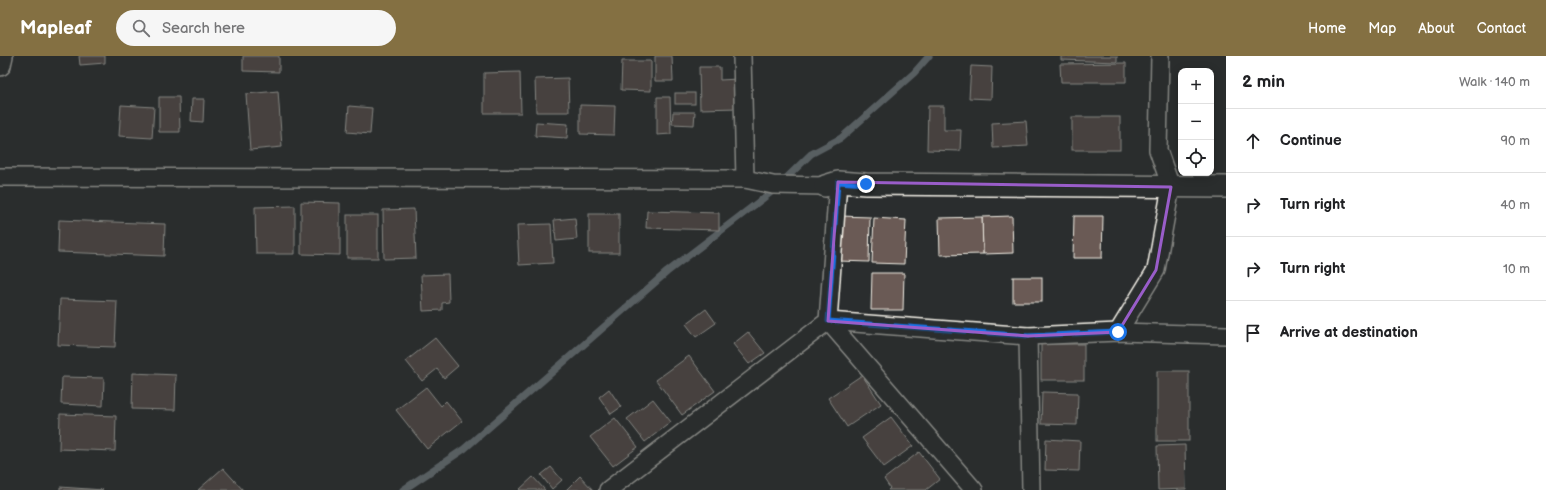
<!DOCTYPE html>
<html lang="en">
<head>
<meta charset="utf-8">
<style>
  :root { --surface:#fff; --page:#f6f6f6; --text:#202124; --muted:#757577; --line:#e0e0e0; --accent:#847042 }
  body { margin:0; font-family:"Balsamiq Sans",sans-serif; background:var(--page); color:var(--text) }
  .controls { position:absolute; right:12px; top:12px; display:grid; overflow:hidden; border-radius:8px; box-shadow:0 2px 10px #0003 }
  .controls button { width:36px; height:36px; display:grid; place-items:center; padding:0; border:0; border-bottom:1px solid var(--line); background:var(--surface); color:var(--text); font:20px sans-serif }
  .stop { position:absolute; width:12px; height:12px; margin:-9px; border:3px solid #1a73e8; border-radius:50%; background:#fff }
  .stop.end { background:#1a73e8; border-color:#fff; box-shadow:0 1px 4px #0008 }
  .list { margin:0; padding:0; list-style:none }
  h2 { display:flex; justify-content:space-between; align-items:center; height:52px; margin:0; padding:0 16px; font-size:17px }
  h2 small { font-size:13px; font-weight:400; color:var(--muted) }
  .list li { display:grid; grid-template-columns:26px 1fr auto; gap:12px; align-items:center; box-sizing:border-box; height:64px; padding:0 16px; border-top:1px solid var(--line) }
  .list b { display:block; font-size:15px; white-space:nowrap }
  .list em { font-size:13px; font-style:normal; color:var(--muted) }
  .icon { flex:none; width:22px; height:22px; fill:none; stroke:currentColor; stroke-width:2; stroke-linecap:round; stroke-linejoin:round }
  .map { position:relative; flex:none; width:1226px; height:434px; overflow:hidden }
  header { display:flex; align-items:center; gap:24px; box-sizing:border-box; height:56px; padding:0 20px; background:var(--accent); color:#fff }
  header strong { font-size:19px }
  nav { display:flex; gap:22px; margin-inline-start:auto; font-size:14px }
  .search { width:280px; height:36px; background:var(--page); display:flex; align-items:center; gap:10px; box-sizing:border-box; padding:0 14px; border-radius:22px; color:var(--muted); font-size:15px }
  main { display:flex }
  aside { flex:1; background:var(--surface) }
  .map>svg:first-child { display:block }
</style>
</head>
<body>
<header>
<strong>Mapleaf</strong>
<div class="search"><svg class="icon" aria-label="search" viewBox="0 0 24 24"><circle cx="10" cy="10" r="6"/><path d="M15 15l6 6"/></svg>Search here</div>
<nav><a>Home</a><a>Map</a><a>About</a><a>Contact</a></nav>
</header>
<main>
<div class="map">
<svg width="1226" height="434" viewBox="0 0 1226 434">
  <rect width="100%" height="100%" fill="#2a2d2e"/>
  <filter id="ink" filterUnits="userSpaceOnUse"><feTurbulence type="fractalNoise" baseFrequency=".025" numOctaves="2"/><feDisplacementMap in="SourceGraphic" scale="8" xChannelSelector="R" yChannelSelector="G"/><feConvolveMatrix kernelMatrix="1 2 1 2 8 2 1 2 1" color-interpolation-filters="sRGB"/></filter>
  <g filter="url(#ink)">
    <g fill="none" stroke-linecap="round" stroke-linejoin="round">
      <!-- stream -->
      <polyline stroke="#919ba1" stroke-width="7" points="403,434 464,393 667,216 774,134 811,98 841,82 914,17 929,0"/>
    </g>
    <!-- building -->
    <g fill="#6b5a54" stroke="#f4f1e8">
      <polygon points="79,0 105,0 105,7 80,9"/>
      <polygon points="243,0 279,0 279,16 243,15"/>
      <polygon points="655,0 672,0 673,25 655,25"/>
      <polygon points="1061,0 1117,0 1117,6 1061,4"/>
      <polygon points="622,5 651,5 651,35 621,34"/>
      <polygon points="1126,7 1126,26 1061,26 1060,8"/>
      <polygon points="971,10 992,11 991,43 969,42"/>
      <polygon points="699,11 720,11 720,24 738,23 738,52 700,53"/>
      <polygon points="520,16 521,57 484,57 484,17"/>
      <polygon points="568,22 569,56 536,56 535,23"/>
      <polygon points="278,35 282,91 250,94 246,38"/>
      <rect x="675" y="37" width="20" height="11"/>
      <polygon points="159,41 179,41 180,76 159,76"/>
      <polygon points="657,41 670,41 671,78 657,79"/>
      <polygon points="192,43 204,43 203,66 191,65"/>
      <polygon points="121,49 154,51 152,82 119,80"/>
      <polygon points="580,49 615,50 614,79 580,78"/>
      <polygon points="349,50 372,52 370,78 347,76"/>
      <polygon points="928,50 944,50 944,74 961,74 960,95 927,94"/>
      <polygon points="673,56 695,56 694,69 672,68"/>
      <rect x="1072" y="61" width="48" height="33"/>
      <polygon points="1026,65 1028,90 993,92 992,67"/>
      <polygon points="536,66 568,68 567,82 535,80"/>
      <polygon points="301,146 340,147 340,199 301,198"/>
      <polygon points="295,150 295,198 256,198 255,151"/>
      <polygon points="414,153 416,202 384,203 383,154"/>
      <polygon points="647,155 719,157 719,174 646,172"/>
      <rect x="589" y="158" width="30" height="39"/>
      <rect x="347" y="159" width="31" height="43"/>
      <polygon points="840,160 870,161 869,206 839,205"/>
      <polygon points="1012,160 1013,197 983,198 982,161"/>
      <polygon points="1074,160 1103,160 1102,202 1073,202"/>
      <polygon points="982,161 983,198 940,199 939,162"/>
      <polygon points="575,162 577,183 556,185 554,164"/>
      <polygon points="874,162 906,164 904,208 872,207"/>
      <polygon points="59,164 165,168 164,200 58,196"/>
      <polygon points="551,168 553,207 519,209 517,169"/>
      <polygon points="872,217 904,217 903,254 871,254"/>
      <polygon points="448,218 449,246 442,247 442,254 423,255 421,219"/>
      <rect x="1013" y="221" width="29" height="25"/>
      <polygon points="60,243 117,245 115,291 58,289"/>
      <polygon points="706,253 716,267 696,281 686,268"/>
      <polygon points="748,276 765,297 749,308 733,288"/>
      <polygon points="435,282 458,310 444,322 437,313 422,325 406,305"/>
      <rect x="1041" y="288" width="43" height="36"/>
      <polygon points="689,300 715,335 682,359 656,324"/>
      <rect x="1157" y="315" width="32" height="70"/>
      <polygon points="133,317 176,319 175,354 132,353"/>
      <polygon points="862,319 881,348 847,371 828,342"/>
      <polygon points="62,321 104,322 103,350 61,348"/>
      <polygon points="426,331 441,350 446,345 462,365 427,393 396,354"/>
      <polygon points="609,333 621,351 611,358 599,341"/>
      <polygon points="1042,336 1078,337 1077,369 1041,368"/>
      <polygon points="653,343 671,366 645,386 627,363"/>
      <polygon points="60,358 116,360 115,395 59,393"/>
      <polygon points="891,361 913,390 884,411 862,382"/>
      <polygon points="615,362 638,391 613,410 590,381"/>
      <polygon points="1046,383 1080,385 1079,415 1045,414"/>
      <polygon points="1185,389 1186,433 1158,434 1157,390"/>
      <polygon points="919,396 940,423 926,434 888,434 890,432 884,423"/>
      <polygon points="551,411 562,424 552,433 541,419"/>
      <polygon points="223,412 243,434 198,434"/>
      <polygon points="580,420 593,434 566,434"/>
      <polygon points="533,421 545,434 519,434"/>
      <polygon points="60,431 103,434 60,434"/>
    </g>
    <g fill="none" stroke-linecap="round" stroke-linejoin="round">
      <defs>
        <g id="minor">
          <polyline points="742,0 745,123"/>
          <polyline points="0,121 732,123 745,123 773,129 825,130"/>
          <polyline points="828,265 1028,280 1118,276 1226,279"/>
          <polyline points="828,265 974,434"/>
          <polyline points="1118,276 1156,214 1171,131 1158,94 1160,0"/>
          <polyline points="1028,280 1031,434"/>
          <polyline points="608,434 828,265 838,126"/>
        </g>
        <g id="tertiary">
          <polyline points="0,9 2,0"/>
          <polyline points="825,130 838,126 866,128 1226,131"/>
        </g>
      </defs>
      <!-- minor casing -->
      <use href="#minor" stroke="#f4f1e8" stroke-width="20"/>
      <!-- tertiary casing -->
      <use href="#tertiary" stroke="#f4f1e8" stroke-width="24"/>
      <!-- minor -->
      <use href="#minor" stroke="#2a2d2e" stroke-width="17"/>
      <!-- tertiary -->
      <use href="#tertiary" stroke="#2a2d2e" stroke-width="21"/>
    </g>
  </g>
  <g fill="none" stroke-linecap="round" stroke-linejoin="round" filter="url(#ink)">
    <!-- route -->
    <polyline stroke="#1a73e8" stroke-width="5" points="866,128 838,126 828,265 1028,280 1118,276"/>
  </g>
  <!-- marked area -->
  <path d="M0 0H1226V434H0ZM838 126 1171 131 1156 214 1118 276 1028 280 828 265Z" fill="#2a2d2e" fill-opacity=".55" fill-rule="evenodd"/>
  <path fill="none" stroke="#995dc9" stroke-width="3" stroke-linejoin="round" d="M838 126 1171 131 1156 214 1118 276 1028 280 828 265Z"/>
</svg>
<div class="controls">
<button>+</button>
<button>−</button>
<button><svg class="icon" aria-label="locate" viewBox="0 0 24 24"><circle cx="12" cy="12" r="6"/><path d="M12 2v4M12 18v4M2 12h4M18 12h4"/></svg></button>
</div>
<div class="stop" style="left:1118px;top:276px"></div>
<div class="stop end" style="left:866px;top:128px"></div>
</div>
<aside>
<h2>2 min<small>Walk · 140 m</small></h2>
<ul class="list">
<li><svg class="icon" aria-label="ahead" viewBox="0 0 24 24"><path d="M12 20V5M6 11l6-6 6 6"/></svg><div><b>Continue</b></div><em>90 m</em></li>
<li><svg class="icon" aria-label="right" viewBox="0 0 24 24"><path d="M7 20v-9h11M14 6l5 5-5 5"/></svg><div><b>Turn right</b></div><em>40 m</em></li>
<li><svg class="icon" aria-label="right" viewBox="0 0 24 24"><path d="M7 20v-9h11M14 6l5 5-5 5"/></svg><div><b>Turn right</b></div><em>10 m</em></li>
<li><svg class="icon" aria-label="arrive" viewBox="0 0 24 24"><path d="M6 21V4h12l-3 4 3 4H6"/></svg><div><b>Arrive at destination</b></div></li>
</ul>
</aside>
</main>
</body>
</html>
